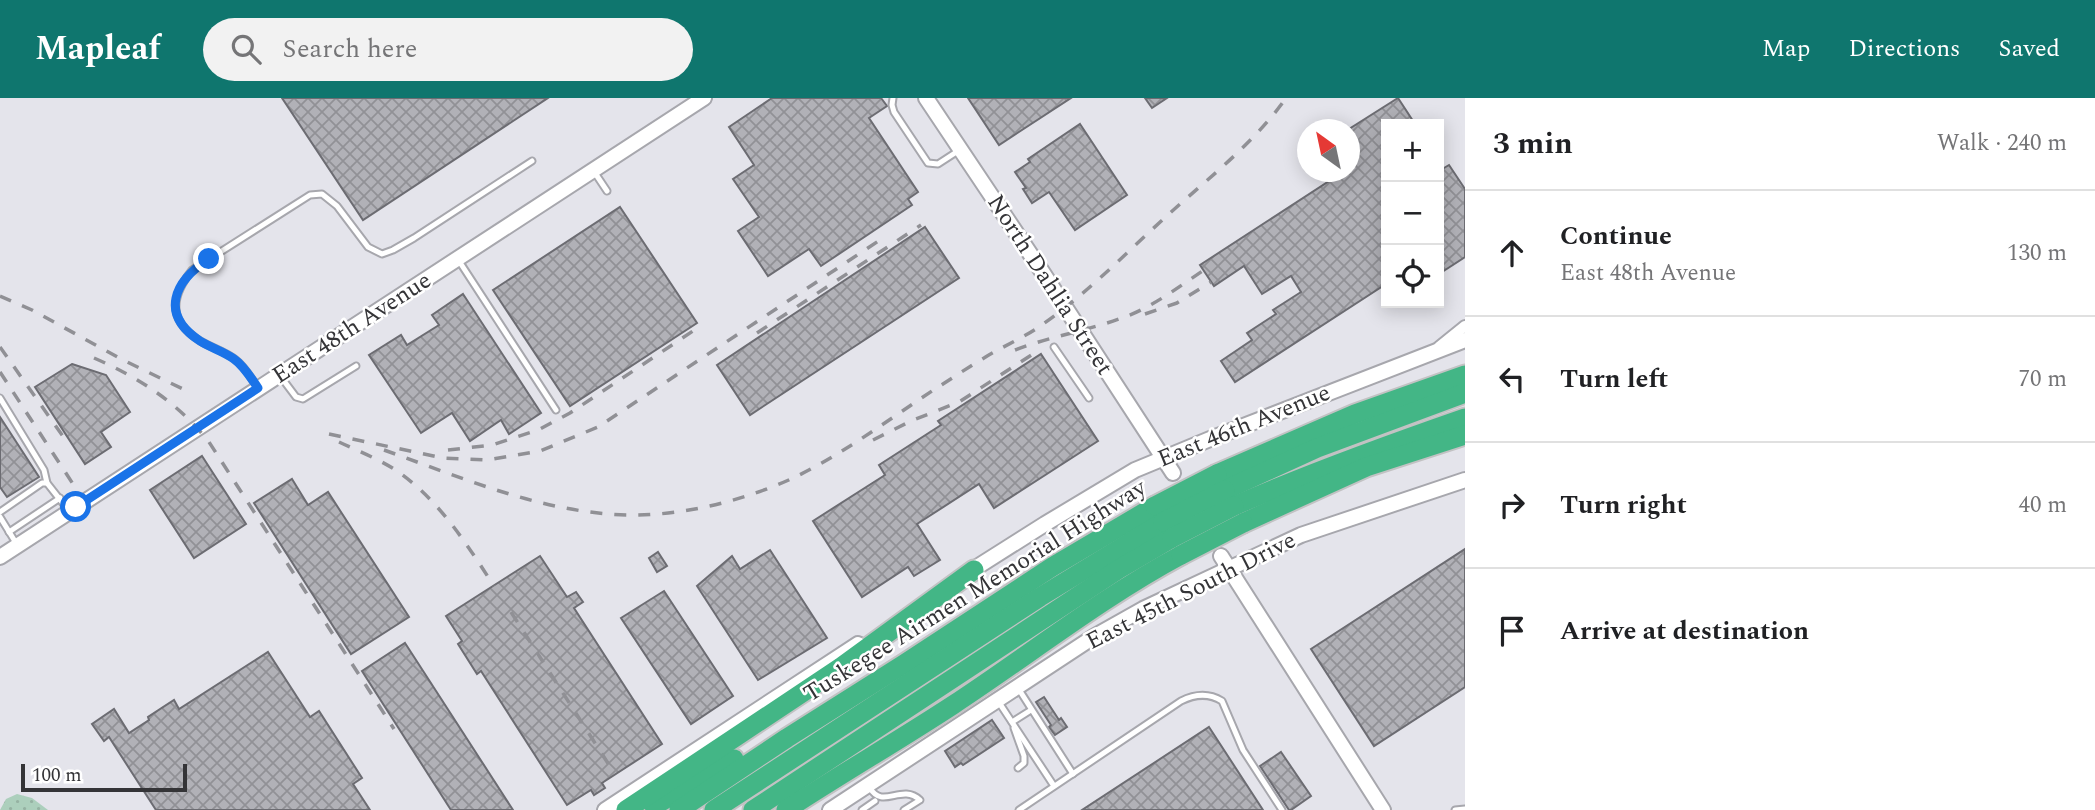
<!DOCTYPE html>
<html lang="en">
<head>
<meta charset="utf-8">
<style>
  :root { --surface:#fff; --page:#f2f2f2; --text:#202124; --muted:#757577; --line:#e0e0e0; --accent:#0f766e }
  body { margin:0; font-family:Spectral,serif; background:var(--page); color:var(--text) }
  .controls { position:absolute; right:21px; top:21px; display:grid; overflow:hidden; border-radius:0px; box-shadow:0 4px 18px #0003 }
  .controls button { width:63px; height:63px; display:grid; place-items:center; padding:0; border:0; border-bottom:2px solid var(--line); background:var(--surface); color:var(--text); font:35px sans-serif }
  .compass { position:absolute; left:1297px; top:21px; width:63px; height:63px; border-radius:50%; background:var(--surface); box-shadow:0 4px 18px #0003; rotate:327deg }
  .scale { position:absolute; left:21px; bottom:18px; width:166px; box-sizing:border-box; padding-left:7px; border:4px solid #343437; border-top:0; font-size:19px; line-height:24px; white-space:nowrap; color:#343437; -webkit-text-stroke:5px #fff; paint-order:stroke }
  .stop { position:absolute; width:21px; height:21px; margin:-16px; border:5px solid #1a73e8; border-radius:50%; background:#fff }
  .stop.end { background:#1a73e8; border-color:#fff; box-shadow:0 2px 7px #0008 }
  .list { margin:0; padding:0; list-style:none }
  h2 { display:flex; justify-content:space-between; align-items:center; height:91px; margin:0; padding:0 28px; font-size:30px }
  h2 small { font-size:23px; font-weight:400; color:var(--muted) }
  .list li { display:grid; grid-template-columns:46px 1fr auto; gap:21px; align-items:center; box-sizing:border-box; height:126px; padding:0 28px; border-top:2px solid var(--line) }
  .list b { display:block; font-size:26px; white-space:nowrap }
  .list p { margin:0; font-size:23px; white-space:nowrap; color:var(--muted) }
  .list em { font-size:23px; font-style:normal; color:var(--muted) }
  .icon { flex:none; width:38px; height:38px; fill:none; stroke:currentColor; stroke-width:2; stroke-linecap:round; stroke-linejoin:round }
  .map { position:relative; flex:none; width:1465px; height:712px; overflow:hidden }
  header { display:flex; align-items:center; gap:42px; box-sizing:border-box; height:98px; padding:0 35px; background:var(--accent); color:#fff }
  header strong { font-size:33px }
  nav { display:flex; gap:38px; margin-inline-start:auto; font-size:24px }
  .search { width:490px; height:63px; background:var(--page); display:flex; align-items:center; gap:18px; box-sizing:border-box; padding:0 24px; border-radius:38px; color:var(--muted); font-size:26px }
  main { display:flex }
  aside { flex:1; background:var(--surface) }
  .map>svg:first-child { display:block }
</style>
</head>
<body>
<header>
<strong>Mapleaf</strong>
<div class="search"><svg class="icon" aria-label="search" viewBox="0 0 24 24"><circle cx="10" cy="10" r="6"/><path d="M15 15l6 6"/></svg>Search here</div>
<nav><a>Map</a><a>Directions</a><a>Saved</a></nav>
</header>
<main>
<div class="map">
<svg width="1465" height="712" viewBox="0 0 1465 712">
  <defs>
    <pattern id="grass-dots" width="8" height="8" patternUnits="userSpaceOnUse" patternTransform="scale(1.75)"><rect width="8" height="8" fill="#accfbc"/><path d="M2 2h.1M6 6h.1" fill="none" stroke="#95b2a2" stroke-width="1.8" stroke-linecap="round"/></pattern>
    <pattern id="building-cross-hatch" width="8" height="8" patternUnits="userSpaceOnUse" patternTransform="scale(1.75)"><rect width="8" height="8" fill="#b1b1b7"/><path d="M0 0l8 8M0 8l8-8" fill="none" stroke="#919196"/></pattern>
  </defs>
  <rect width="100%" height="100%" fill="#e4e4eb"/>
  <!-- grass -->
  <polygon fill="url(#grass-dots)" points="17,696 32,700 48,712 0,712 6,701"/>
  <!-- building -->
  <g fill="url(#building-cross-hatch)" stroke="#6c6c72" stroke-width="2">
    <polygon points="282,0 548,0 363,122"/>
    <polygon points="772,0 881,0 887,8 869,20 918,94 908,101 912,107 821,168 809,151 768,178 738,133 759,119 733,81 754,67 729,29"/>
    <polygon points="968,0 1071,0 999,47"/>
    <polygon points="1145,0 1167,0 1152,10"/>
    <polygon points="1398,0 1415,26 1386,26 1386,186 1235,284 1221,263 1252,242 1247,235 1276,216 1273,212 1301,194 1291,178 1262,196 1244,168 1214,188 1200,167 1343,74 1349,74 1349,31"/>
    <polygon points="1080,26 1127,97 1075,132 1049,94 1032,105 1023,91 1026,90 1015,74 1030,64 1028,61"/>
    <polygon points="1449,67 1465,91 1465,159 1439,176 1439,73"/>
    <polygon points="620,109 697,225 570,308 493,192"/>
    <polygon points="925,129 959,180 750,317 717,267"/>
    <polygon points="463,196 541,315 509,336 501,322 470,343 452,315 421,335 369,257 401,237 407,247 439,227 432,217"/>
    <polygon points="1041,256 1098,343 994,410 979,386 917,426 940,462 914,478 908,469 862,499 813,423 885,377 879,367 941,327 938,323"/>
    <polygon points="72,266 106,277 130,314 101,334 111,349 85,366 35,289"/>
    <polygon points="0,319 39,379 7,399 0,389"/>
    <polygon points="202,358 246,426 194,460 150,392"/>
    <polygon points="292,381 308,407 328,394 409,519 351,556 254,405"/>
    <polygon points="1465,451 1465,589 1374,648 1311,551"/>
    <polygon points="770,452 827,540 758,582 697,488 732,458 740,471"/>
    <polygon points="658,454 667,468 657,474 649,460"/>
    <polygon points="540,458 567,499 576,494 583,504 574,510 662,646 602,685 605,690 594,697 591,692 567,707 481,573 477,576 458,546 462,543 446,518"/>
    <polygon points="664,493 733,598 691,626 621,520"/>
    <polygon points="405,545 513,712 451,712 362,573"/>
    <polygon points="268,554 310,619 319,613 362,680 353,686 370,712 156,712 109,639 104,643 92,626 114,611 129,635 149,622 148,619 174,602 179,611"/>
    <polygon points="1044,599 1059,622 1061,620 1067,629 1055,637 1049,629 1051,627 1036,604"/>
    <polygon points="992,622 1004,640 963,667 961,665 955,669 945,653"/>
    <polygon points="1209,629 1263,712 1082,712"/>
    <polygon points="1281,654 1311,698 1291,712 1289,712 1260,668"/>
  </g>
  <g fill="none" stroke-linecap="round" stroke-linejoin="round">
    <defs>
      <g id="lane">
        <polyline points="893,0 892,7 894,14 928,65 938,66 958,53"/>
        <polyline points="595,75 607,93"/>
        <polyline points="459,163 556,312"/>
        <polyline points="1054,249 1089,300"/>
        <polyline points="281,279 296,299 303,301 356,268"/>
        <path d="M257 288C250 279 245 269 236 262 226 254 213 250 202 244 168 224 170 200 192 172L310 97 322 96 337 108 368 149 382 156 393 152 414 140 532 63"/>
        <polyline points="0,300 44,372 47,385 69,413"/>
        <polyline points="0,414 42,385 47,385"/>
        <polyline points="0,419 16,445"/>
        <polyline points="9,434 60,400"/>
        <polyline points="1018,590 1073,676"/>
        <polyline points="998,603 1054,688"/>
        <polyline points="1012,624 1031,612"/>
        <polyline points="1014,630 1024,658 1024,665 1018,670"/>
        <path d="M870 690C883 712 901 685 920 702L904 712"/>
        <polyline points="862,712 875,703"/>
        <path d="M1019 712 1181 603C1195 596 1209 595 1222 603L1243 652 1282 712"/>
        <polyline points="1455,712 1465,711"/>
      </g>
      <polyline id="street" points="1439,249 1465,228"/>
      <g id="secondary">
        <polyline points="926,0 1041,172 1173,375"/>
        <polyline points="1221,458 1383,712"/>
        <polyline points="0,459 704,0"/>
        <polyline points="966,476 1045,426 1135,372 1210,341 1465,242"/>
        <polyline points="605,712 858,546"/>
        <polyline points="830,712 1095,538 1143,511 1301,437 1465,382"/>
      </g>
      <g id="highway">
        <polyline points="1217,376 1355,316 1465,277"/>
        <polyline points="1225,392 1317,350 1465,295"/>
        <path d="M1234 408C1310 375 1387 347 1465 320"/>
        <polyline points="1243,425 1366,369 1465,337"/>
        <polyline points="654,708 734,661"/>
        <polyline points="626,712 841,569 974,472"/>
        <polyline points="679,712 787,640 904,566 1052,469 1155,408"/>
        <polyline points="714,712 1040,499 1163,424"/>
        <polyline points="753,712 1119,471 1172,440"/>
        <path d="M786 712C841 676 898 643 953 607 1029 557 1101 500 1181 457"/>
      </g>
    </defs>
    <!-- lane casing -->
    <use href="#lane" stroke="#a7a7ad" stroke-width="9"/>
    <!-- street casing -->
    <use href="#street" stroke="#a7a7ad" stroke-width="14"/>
    <!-- secondary casing -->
    <use href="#secondary" stroke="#a7a7ad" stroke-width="18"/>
    <!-- highway casing -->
    <use href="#highway" stroke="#c2c2c3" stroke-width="23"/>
    <!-- lane -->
    <use href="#lane" stroke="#fff" stroke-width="5"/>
    <!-- street -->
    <use href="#street" stroke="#fff" stroke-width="10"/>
    <!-- secondary -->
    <use href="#secondary" stroke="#fff" stroke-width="14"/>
    <!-- highway -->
    <use href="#highway" stroke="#43b686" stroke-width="19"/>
    <!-- rail -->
    <g stroke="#909095" stroke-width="3.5" stroke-dasharray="12 12" stroke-linecap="butt">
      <polyline points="0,198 32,212 123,262 187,293"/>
      <polyline points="1145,216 1177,205 1211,184"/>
      <polyline points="757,235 921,127"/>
      <polyline points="0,249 67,344"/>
      <path d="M1015 252C1049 239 1085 233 1119 221 1150 211 1177 190 1204 172"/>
      <path d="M94 260C140 280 178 305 209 344L394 631"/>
      <polyline points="0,274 73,386"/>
      <polyline points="329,336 443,360 487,362 540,353 598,329 883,140"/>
      <polyline points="873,342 911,323 959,304 1036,254"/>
      <path d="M339 344C358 353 379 361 397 373 439 402 466 445 494 488"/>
      <path d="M384 352C466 381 549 418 638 417 690 416 744 402 791 381 842 357 888 322 935 291 951 281 967 270 984 260 1003 248 1024 240 1043 226 1089 194 1129 152 1170 115 1210 79 1255 44 1286 0"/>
      <polyline points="448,352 492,347 538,332 570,315 699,229"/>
      <polyline points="511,514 611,670"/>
    </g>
    <defs>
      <g id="highway-bridge">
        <polyline points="1155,408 1217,376"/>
        <polyline points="1163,424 1225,392"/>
        <polyline points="1172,440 1234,408"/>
        <polyline points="1181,457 1243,425"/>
      </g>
    </defs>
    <!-- highway-bridge casing -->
    <use href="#highway-bridge" stroke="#c2c2c3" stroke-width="23" stroke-linecap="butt"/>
    <!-- highway-bridge -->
    <use href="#highway-bridge" stroke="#43b686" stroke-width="19"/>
  </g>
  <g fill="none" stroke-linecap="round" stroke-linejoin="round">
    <!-- route -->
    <path stroke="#1a73e8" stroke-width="9" d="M76 409 258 290C251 280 244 268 234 261 223 253 211 250 200 243 159 216 174 183 209 161"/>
  </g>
  <g text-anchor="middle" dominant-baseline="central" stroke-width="5" stroke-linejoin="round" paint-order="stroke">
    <!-- street labels -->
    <g font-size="24" fill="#343437" stroke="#fff">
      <text transform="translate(1050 187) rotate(57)">North Dahlia Street</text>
      <text transform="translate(352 230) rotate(-33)">East 48th Avenue</text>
      <text transform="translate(1244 328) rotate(-22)">East 46th Avenue</text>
      <text transform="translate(975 493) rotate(-32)">Tuskegee Airmen Memorial Highway</text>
      <text transform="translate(1191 493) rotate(-27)">East 45th South Drive</text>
    </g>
  </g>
</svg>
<div class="controls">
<button>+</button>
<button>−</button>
<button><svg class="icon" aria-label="locate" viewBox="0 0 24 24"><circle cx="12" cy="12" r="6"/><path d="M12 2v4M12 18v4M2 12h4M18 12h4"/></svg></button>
</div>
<svg class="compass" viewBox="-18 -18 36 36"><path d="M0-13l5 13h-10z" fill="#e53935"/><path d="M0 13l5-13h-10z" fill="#757577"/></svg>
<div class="scale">100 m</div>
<div class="stop" style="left:76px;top:409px"></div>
<div class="stop end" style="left:209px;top:161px"></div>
</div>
<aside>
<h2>3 min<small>Walk · 240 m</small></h2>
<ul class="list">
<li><svg class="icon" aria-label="ahead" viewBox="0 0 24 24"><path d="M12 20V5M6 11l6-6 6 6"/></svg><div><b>Continue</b><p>East 48th Avenue</p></div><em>130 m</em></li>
<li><svg class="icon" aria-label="left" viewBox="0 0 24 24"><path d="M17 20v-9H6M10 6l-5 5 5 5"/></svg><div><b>Turn left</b></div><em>70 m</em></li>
<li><svg class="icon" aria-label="right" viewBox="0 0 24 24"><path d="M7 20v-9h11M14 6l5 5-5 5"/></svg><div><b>Turn right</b></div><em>40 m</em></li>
<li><svg class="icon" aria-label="arrive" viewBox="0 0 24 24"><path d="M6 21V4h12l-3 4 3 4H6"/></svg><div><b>Arrive at destination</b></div></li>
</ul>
</aside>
</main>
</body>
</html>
